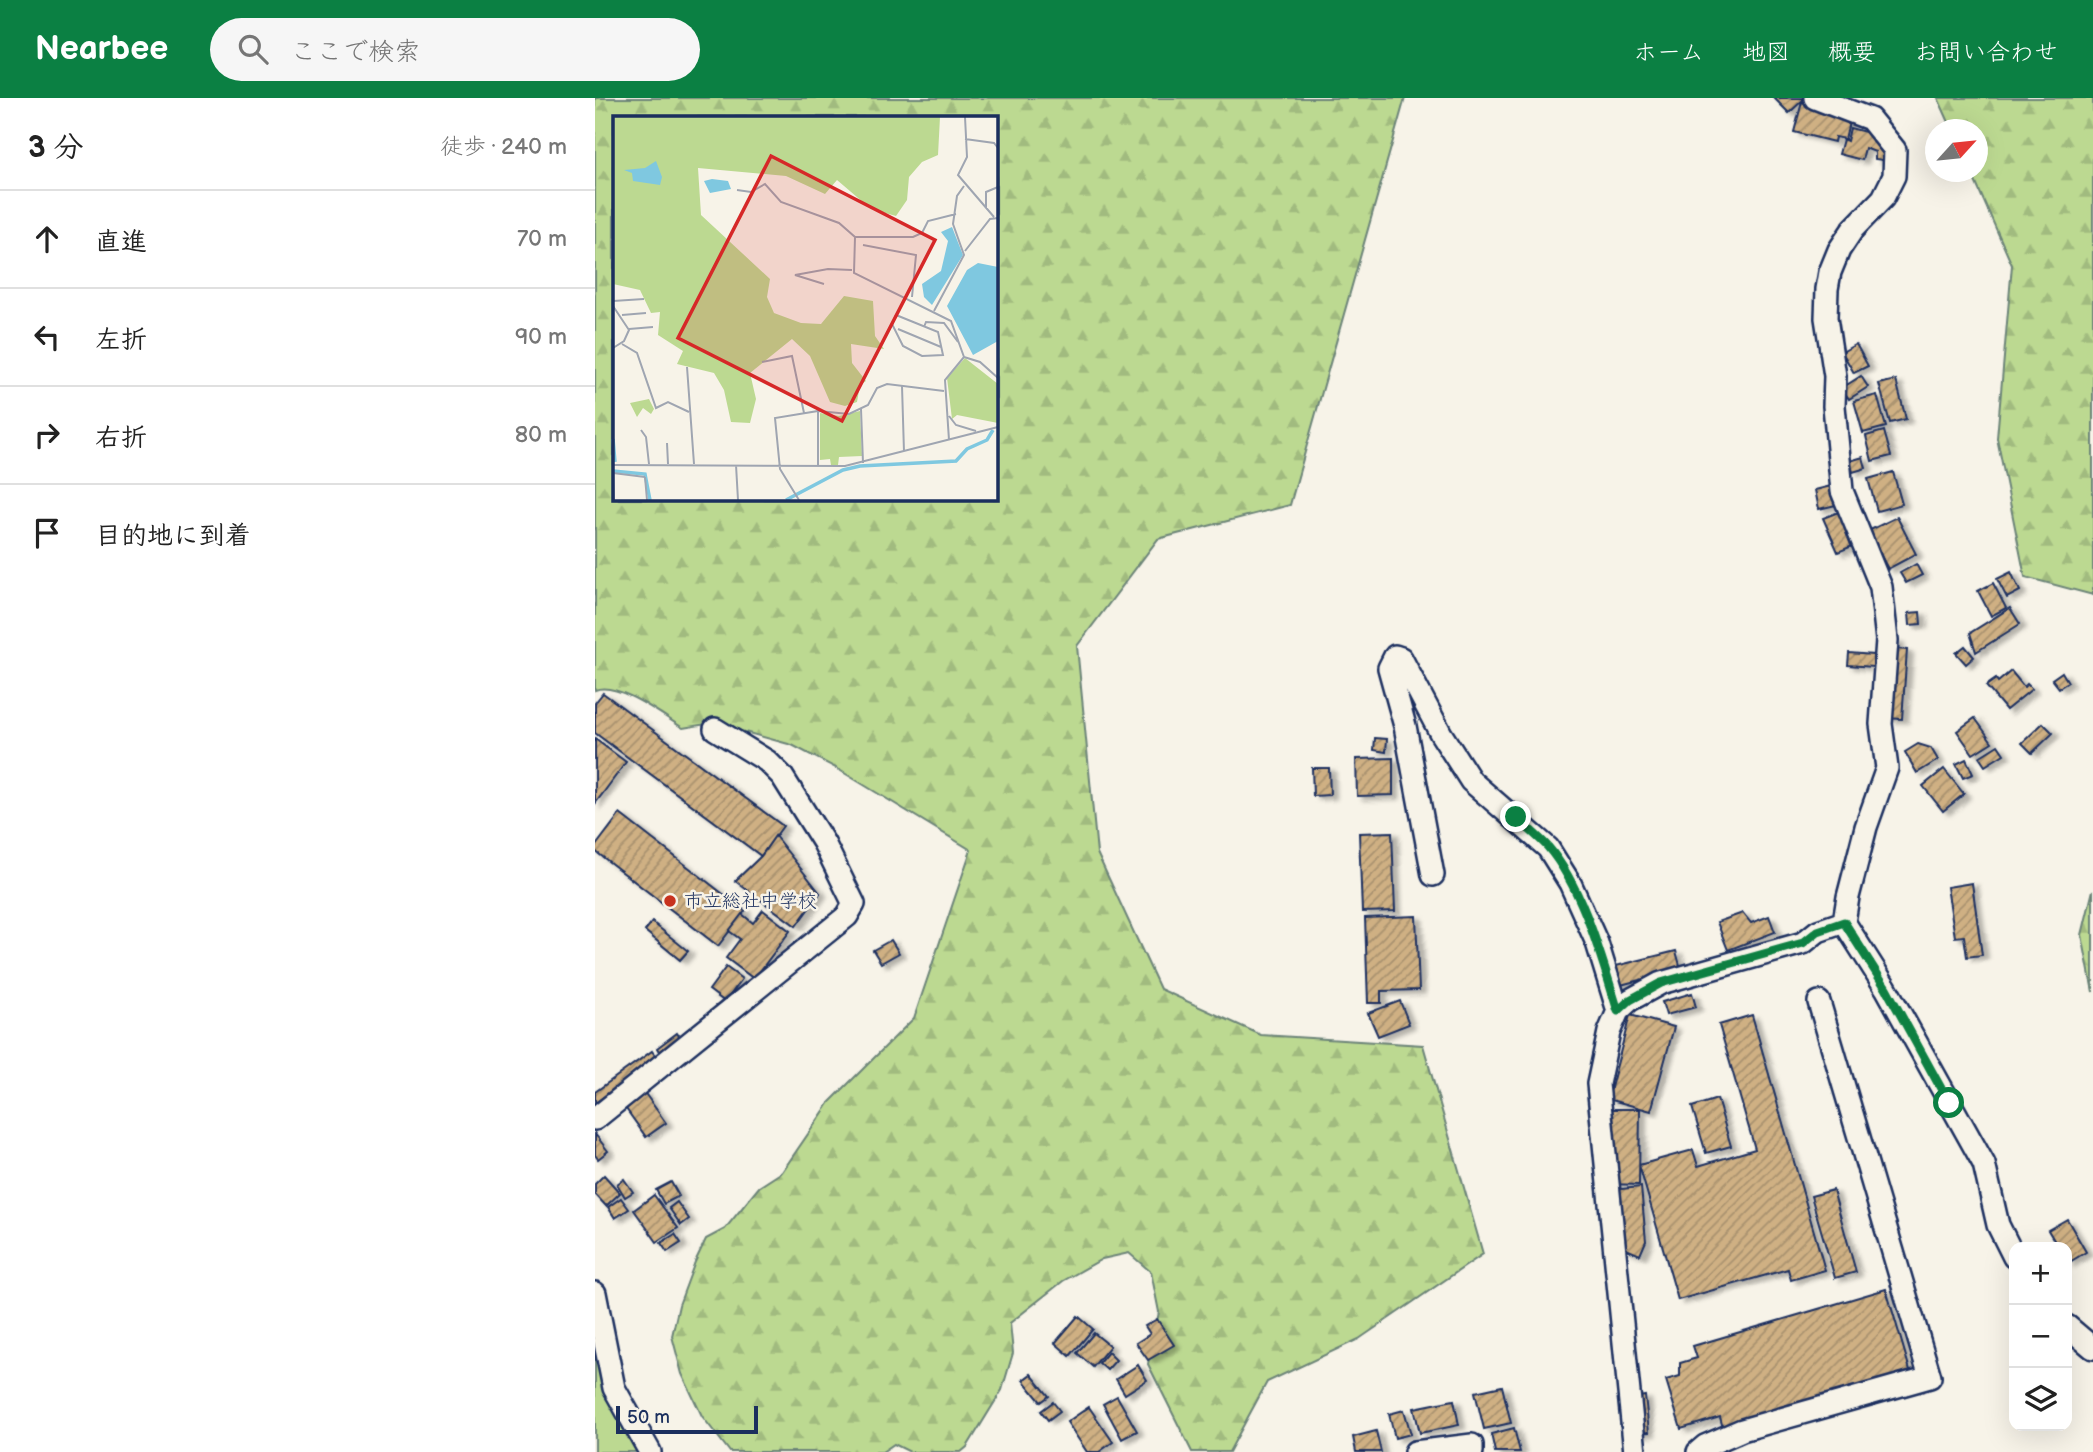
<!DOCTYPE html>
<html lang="ja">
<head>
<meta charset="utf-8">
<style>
  :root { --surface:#fff; --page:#f6f6f6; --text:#222; --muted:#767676; --line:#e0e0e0; --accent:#0b8043 }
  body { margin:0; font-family:"Balsamiq Sans","Klee One",sans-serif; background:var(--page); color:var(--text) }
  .controls { position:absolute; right:21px; bottom:21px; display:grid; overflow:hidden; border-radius:14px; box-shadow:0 7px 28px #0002 }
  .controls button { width:63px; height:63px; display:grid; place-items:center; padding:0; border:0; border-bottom:2px solid var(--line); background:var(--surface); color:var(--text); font:35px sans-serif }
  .compass { position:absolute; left:1330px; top:21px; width:63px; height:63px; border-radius:50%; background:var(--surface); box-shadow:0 7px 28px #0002; rotate:63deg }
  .scale { position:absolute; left:21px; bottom:18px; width:142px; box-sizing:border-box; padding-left:7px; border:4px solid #1b2f5e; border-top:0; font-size:19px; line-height:24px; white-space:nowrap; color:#1b2f5e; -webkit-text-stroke:5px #f7f3e8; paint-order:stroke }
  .stop { position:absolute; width:21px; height:21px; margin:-16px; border:5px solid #0b8043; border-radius:50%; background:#fff }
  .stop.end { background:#0b8043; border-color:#fff; box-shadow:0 2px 7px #0008 }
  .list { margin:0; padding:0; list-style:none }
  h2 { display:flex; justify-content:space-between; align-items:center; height:91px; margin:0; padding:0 28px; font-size:30px }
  h2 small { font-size:23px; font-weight:400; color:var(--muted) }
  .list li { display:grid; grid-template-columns:46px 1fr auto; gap:21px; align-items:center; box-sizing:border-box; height:98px; padding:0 28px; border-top:2px solid var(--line) }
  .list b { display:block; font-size:26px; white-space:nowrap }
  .list em { font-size:23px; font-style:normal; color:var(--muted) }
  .icon { flex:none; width:38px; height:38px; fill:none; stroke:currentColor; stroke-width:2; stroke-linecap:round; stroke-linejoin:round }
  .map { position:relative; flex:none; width:1498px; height:1354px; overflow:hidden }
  header { display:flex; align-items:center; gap:42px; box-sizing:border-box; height:98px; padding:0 35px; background:var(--accent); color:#fff }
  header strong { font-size:33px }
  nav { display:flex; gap:38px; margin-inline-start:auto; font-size:24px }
  .search { width:490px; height:63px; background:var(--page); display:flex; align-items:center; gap:18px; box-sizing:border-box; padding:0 24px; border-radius:38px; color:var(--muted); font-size:26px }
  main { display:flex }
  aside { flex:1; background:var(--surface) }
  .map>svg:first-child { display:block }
</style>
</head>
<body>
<header>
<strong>Nearbee</strong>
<div class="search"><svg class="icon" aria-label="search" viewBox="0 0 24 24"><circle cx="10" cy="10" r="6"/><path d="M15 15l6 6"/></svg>ここで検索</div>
<nav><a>ホーム</a><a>地図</a><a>概要</a><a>お問い合わせ</a></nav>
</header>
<main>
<aside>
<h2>3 分<small>徒歩 · 240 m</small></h2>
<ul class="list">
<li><svg class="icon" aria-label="ahead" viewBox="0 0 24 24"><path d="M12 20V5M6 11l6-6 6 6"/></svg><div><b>直進</b></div><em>70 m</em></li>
<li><svg class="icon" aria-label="left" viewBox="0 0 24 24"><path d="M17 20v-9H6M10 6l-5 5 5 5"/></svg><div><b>左折</b></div><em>90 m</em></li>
<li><svg class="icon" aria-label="right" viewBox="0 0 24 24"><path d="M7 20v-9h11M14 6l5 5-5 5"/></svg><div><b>右折</b></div><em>80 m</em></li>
<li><svg class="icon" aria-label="arrive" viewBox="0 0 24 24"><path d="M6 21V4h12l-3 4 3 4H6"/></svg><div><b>目的地に到着</b></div></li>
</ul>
</aside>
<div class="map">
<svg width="1498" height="1354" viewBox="0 0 1498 1354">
  <defs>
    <pattern id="forest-firs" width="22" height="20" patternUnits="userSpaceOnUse" patternTransform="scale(1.75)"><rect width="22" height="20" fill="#bcd991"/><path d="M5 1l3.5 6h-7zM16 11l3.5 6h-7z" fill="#a1bb7f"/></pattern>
    <pattern id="building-hatch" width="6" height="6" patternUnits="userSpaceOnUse" patternTransform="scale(1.75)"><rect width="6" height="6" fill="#cfb083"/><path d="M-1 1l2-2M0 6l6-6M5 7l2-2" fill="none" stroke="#a7906e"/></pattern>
    <filter id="shadow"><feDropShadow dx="6" dy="3.5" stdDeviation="2" flood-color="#0004"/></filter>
  </defs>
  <rect width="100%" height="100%" fill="#f7f3e8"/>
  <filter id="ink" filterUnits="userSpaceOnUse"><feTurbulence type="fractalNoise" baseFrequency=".0143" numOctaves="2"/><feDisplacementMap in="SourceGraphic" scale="14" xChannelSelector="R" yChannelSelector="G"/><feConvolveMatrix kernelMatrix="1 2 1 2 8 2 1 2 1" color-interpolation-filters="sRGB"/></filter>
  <g filter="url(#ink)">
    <!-- forest -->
    <g fill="url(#forest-firs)" stroke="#6c8478" stroke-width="2" fill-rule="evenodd">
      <path d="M0 0H810L695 407 563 441 482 548 502 755 565 891 666 937 828 947 888 1156 764 1241 672 1284 634 1354H597L553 1266 564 1214 556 1174 534 1155 507 1161 468 1183 415 1225 418 1255 407 1292 372 1349 366 1354H315L299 1346 287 1354H135L107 1318 87 1276 77 1238 84 1207 100 1164 111 1141 130 1131 164 1089 187 1074 235 1004 319 920 376 752 241 670 197 647 117 625 88 630C68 618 23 583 0 592ZM19 19H401V401H19Z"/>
      <polygon points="1343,0 1498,0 1498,497 1430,479 1402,340 1417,167 1376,74 1382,74 1382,32 1357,31"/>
      <polygon points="1498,792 1498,894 1487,837"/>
    </g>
    <!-- green -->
    <polygon fill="#bcd991" stroke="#6c8478" stroke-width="2" points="0,1237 10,1289 21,1317 44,1354 0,1354"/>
    <!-- building -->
    <g fill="url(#building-hatch)" stroke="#1b2f5e" stroke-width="2" filter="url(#shadow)">
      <polygon points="1179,0 1207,0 1209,1 1194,15"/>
      <polygon points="1207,4 1249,15 1255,20 1250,41 1240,39 1239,44 1199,34"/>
      <polygon points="1255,30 1282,37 1294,63 1280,61 1280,54 1270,50 1267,62 1244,56 1248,41 1252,43"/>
      <polygon points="1261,246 1273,268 1259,275 1247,254"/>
      <polygon points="1266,278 1273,289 1254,301 1247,290"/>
      <polygon points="1301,282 1311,321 1295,325 1284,286"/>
      <polygon points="1282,297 1291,329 1268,335 1259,303"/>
      <polygon points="1289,333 1296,358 1277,363 1271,338"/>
      <polygon points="1268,359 1271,370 1258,374 1255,363"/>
      <polygon points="1298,374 1307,406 1282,413 1273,381"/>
      <polygon points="1240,387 1245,406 1224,411 1220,392"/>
      <polygon points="1246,413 1260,447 1243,454 1228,420"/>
      <polygon points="1302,419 1321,456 1293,471 1273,433"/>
      <polygon points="1321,466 1327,477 1311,485 1305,475"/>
      <polygon points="1416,474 1425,493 1412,500 1402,481"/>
      <polygon points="1398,485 1411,510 1396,518 1383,493"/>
      <polygon points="1415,510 1425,526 1381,554 1375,535"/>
      <polygon points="1325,514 1326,526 1315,527 1314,515"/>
      <polygon points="1295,541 1303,542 1303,551 1312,552 1307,621 1289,620"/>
      <polygon points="1370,548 1379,559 1371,566 1361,555"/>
      <polygon points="1254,555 1278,557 1278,569 1253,567"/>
      <polygon points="1416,573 1429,589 1432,586 1437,591 1411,612 1391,588 1401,581 1403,584"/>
      <polygon points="1467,574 1473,584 1464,590 1457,581"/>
      <polygon points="8,595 188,728 166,758 0,635 0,605"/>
      <polygon points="1380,620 1397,644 1378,656 1362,633"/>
      <polygon points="1448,625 1458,635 1437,655 1427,645"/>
      <polygon points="780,640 792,641 791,654 779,652"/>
      <polygon points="0,641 31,664 0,706"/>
      <polygon points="1323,646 1336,650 1343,662 1322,675 1310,654"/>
      <polygon points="1403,647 1409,656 1390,668 1384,659"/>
      <polygon points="798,660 798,697 762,698 761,661"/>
      <polygon points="1371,661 1378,676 1368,680 1361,666"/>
      <polygon points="717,670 734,670 735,697 718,698"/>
      <polygon points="1349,671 1369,696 1348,713 1328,688"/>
      <polygon points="25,716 150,813 123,848 0,753 0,749"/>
      <polygon points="797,734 800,813 767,814 764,735"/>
      <polygon points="180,738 225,795 201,828 140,783 166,758"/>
      <polygon points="1377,785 1387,857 1372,859 1369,838 1360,839 1352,789"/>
      <polygon points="168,812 195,833 159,881 131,860 145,841 134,833 147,816 158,825"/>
      <polygon points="1148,815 1156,825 1174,818 1180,834 1133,852 1122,824"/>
      <polygon points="821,818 824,892 786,893 786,905 773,905 770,820"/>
      <polygon points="57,824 93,853 85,862 50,833"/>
      <polygon points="296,842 304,855 286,865 278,852"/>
      <polygon points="1081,853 1086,871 1022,888 1017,869"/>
      <polygon points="131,869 147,881 130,904 114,892"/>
      <polygon points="1097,895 1101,909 1071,917 1067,904"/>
      <polygon points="805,903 814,926 783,938 773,915"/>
      <polygon points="1035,917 1079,929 1056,1013 1013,1001"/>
      <polygon points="1157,917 1230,1172 1196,1182 1193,1171 1083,1202 1044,1067 1098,1052 1103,1068 1160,1051 1124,927"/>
      <polygon points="82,935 87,942 66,957 62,950"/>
      <polygon points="57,953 62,960 0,1005 0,994"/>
      <polygon points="49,994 71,1025 51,1039 29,1008"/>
      <polygon points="1122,1001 1136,1048 1111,1055 1097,1009"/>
      <polygon points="1016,1011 1045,1011 1044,1087 1015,1086"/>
      <polygon points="0,1036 13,1053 3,1061 0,1057"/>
      <polygon points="9,1077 25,1095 11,1108 0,1096 0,1086"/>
      <polygon points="29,1081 38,1094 30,1099 22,1086"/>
      <polygon points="76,1084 84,1098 69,1106 61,1092"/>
      <polygon points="1046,1089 1051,1143 1045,1157 1022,1147 1016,1092"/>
      <polygon points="1238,1092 1261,1174 1240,1180 1216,1098"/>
      <polygon points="59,1097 83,1130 62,1144 39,1112"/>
      <polygon points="26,1100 34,1111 20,1120 13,1109"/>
      <polygon points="82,1104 94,1121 86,1127 74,1110"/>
      <polygon points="1472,1121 1491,1154 1473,1165 1472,1149 1463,1149 1453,1132"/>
      <polygon points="80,1136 86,1145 72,1154 66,1145"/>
      <polygon points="1291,1191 1317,1279 1129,1334 1125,1319 1086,1331 1071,1282 1085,1278 1085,1265 1102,1260 1098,1248"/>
      <polygon points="483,1218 498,1231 475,1258 460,1245"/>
      <polygon points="562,1221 579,1247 553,1262 541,1245 555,1236 550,1228"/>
      <polygon points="499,1235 515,1248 498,1269 482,1255"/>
      <polygon points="513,1254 521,1262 512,1272 504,1265"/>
      <polygon points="543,1267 552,1282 530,1296 521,1281"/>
      <polygon points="436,1276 454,1298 446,1304 428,1282"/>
      <polygon points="907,1288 916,1325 889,1331 880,1294"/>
      <polygon points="522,1298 542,1333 527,1341 508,1306"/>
      <polygon points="1050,1298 1054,1334 1044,1335 1039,1300"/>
      <polygon points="859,1302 864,1327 825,1335 819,1310"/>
      <polygon points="458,1304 465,1313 453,1322 446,1313"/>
      <polygon points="494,1309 518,1344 504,1354 492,1354 472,1324"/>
      <polygon points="809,1312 816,1336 800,1340 794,1316"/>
      <polygon points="919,1330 925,1354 900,1354 896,1336"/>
      <polygon points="781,1333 786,1354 761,1354 758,1339"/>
    </g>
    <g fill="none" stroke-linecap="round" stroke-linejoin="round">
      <defs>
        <g id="street">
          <polyline points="838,777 810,628 794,570 800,558 806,560 846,636 876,683 953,750 975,785 1002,845 1023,913"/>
          <polyline points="1249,824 1291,890 1389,1066 1403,1127 1419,1159"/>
          <polyline points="0,1021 252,818 259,806 229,745 187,678 172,663 120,631"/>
          <polyline points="0,1195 19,1290 55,1354"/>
          <polyline points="1472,1228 1498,1250"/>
          <polyline points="820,1354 877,1347 877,1354"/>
          <polyline points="1040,1354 1003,986 1014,934 1023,913 1035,902 1066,885 1208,845 1223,833 1249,824 1253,799 1271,729 1292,670 1286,626 1292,542 1286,489 1247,393 1239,308 1240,278 1231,220 1232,191 1235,174 1244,152 1258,131 1288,100 1299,78 1300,52 1275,21 1220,0"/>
          <polyline points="1103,1354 1110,1348 1147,1332 1335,1279 1224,904"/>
        </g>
      </defs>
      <!-- street casing -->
      <use href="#street" stroke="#1b2f5e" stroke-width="26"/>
      <!-- street -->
      <use href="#street" stroke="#f7f3e8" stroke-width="21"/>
    </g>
  </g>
  <g fill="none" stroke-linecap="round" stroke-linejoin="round" filter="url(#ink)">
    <!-- route -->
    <path stroke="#0b8043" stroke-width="9" d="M921 719C931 729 943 738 953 749 988 790 1007 862 1023 913L1035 902 1066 885 1208 845 1223 833 1249 824 1291 890 1354 1005"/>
  </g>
  <!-- markers -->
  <circle fill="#c8321e" stroke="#f7f3e8" stroke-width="2.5" cx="75" cy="803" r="7"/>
  <g text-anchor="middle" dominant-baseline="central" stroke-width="5" stroke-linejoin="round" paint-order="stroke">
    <!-- poi labels -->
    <g font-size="19" fill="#1b2f5e" stroke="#f7f3e8" text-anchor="start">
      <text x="89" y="803">市立総社中学校</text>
    </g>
  </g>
  <!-- overview -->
  <g transform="translate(18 18)">
    <rect width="385" height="385" fill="#f7f3e8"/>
    <path d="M0 1H327L325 39 309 46 296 61 294 84 283 100 258 93 224 64 212 78 173 60 85 52 88 99 157 163 154 181 161 197 188 207 208 208 231 180 260 185 262 220 271 233 238 228 239 247 253 265 247 269 244 286 232 290 217 286 197 240 179 223 137 257 143 283 137 307 118 306 111 274 101 257 64 248 70 235 45 219 47 196 38 197 27 174 0 168ZM352 242 385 268V307L344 299 339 303 334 262ZM36 283 41 293 38 298 30 292 24 301 17 287Z" fill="#bcd991"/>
    <path d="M247 295 249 340 226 341 225 349H218L217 343 207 344V297L226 300Z" fill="#bcd991"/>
    <path d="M43 45 49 61 47 69 20 65 19 57 11 54 32 52ZM99 63 115 65 118 73 97 77 91 65ZM339 111 350 139 319 189 311 181 309 168 328 155 335 125 328 116ZM365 147 385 151V225L360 239 334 190 354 154Z" fill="#7fc8e0"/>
    <path fill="none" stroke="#7fc8e0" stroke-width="3.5" d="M0 323 2 346M0 355 32 358 37 384M173 384 230 354 247 350 343 345 354 333 374 324 380 314"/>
    <path fill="none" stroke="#9fa5b1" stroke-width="2" d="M352 1 354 41 345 59 381 101M352 23 381 27 385 32M124 74 138 76 152 68 168 86 226 107 242 121 241 157 338 205 351 241 332 264 336 324M373 92V76L385 71M242 121H300L309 117 315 105 343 98M250 129 303 139 299 181M352 135 377 103 385 102M211 168 182 159 215 153 239 154M0 185 31 183M0 190 16 214 11 225 0 232M321 195 351 139 340 108 344 80 351 70M9 199 33 197M283 199 325 216 330 239 309 240 290 230 279 208ZM311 211 313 206 331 207 345 226M16 213 40 211M285 213 328 231M9 228 24 237 43 292 55 286 76 296M351 241 367 246 385 262M149 246 179 240 191 297M74 251 81 348M289 270 291 336M248 293 250 347M205 295 236 298 255 289 264 272 274 268 331 275M336 300 343 309 363 315M28 314 33 321 36 348M54 327 55 348M0 349 232 350 385 311M123 349 125 384M0 357 32 361M0 357 1 384M32 361 34 384M186 384 167 353 162 302 205 295V350"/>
    <path fill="#d62828" fill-opacity="0.15" stroke="#d62828" stroke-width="3.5" d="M158 40 322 124 229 305 65 222Z"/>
    <rect width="385" height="385" fill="none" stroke="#1b2f5e" stroke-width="3.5"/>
  </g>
</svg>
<div class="controls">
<button>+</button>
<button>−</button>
<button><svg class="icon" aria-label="layers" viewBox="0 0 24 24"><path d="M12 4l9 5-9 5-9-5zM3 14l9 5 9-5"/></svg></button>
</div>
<svg class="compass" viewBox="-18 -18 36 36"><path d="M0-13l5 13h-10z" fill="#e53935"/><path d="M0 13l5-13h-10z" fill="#767676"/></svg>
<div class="scale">50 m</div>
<div class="stop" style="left:1354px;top:1005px"></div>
<div class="stop end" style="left:921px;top:719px"></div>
</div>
</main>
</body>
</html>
